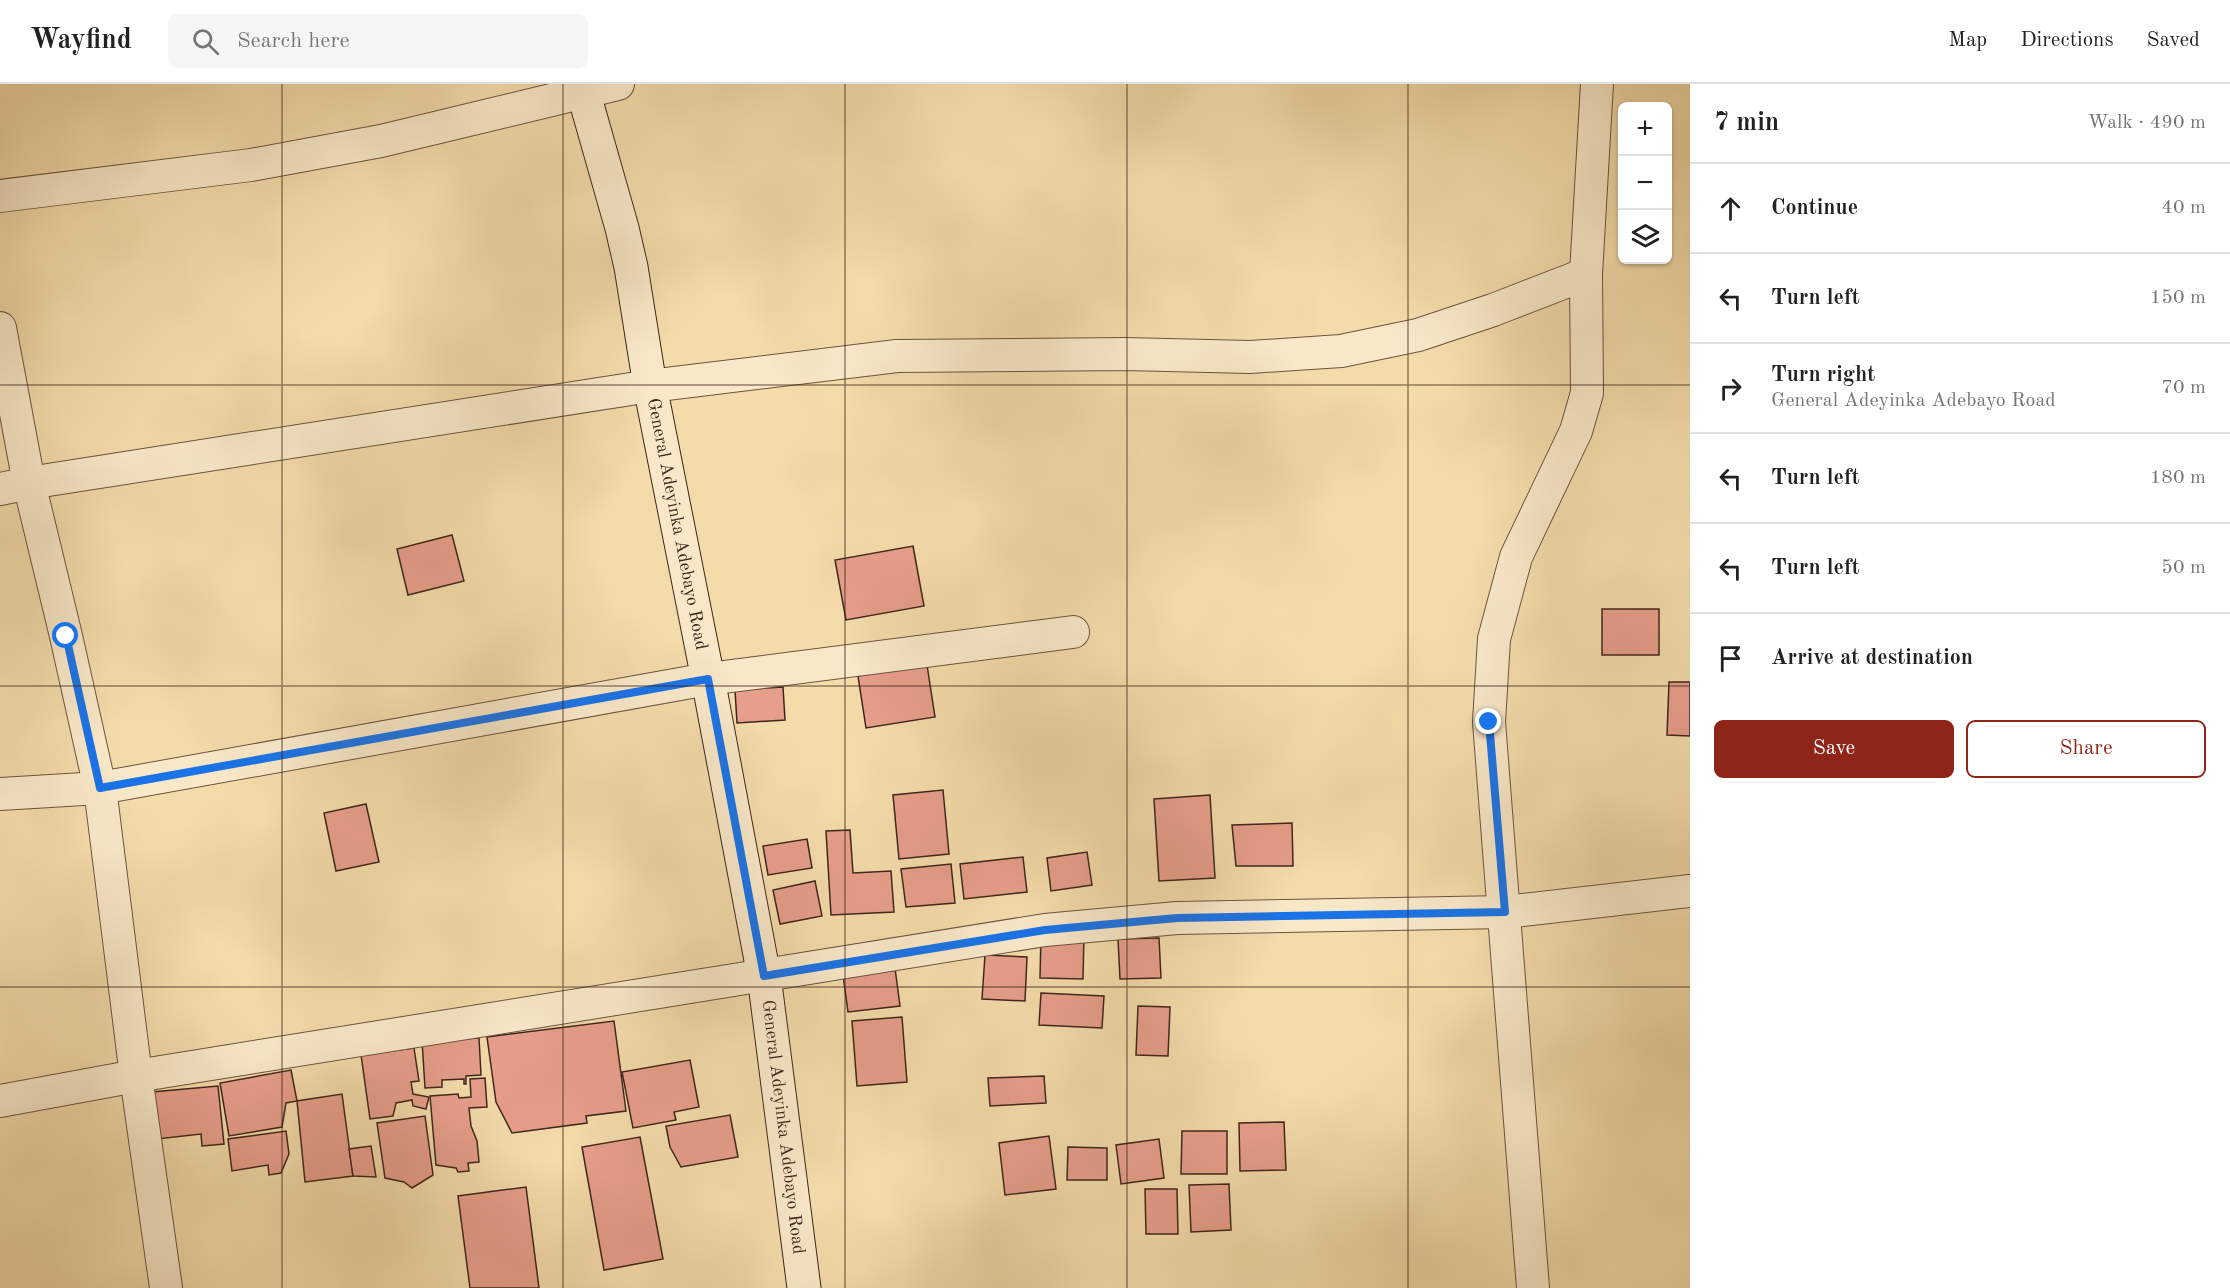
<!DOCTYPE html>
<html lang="en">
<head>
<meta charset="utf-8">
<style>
  :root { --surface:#fff; --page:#f6f6f6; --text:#222; --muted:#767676; --line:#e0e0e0; --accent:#8f2418 }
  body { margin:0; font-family:"Old Standard TT",serif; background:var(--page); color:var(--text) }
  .controls { position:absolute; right:18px; top:18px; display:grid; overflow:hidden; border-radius:9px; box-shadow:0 2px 4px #0004 }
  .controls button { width:54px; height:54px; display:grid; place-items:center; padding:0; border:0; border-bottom:2px solid var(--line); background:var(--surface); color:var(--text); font:30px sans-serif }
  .stop { position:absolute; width:18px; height:18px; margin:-14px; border:4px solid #1a73e8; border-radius:50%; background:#fff }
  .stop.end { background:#1a73e8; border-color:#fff; box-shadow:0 2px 6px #0008 }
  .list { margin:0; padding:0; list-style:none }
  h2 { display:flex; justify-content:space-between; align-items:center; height:78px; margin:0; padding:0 24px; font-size:26px }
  h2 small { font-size:20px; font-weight:400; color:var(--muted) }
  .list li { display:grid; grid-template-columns:39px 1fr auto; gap:18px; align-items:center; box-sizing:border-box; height:90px; padding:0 24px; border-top:2px solid var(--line) }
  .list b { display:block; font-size:22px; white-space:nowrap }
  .list p { margin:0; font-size:20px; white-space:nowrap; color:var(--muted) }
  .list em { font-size:20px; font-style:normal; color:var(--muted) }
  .actions { display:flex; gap:12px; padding:18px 24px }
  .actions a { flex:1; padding:14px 0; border:2px solid var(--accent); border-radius:9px; text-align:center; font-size:21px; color:var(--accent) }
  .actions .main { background:var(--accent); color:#fff }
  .icon { flex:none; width:33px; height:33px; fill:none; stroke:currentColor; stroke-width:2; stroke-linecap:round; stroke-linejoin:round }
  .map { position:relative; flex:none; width:1690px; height:1204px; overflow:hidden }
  header { display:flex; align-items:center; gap:36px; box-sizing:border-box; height:84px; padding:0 30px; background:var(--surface); border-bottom:2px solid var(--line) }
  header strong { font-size:28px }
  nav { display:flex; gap:33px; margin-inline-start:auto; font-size:21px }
  .search { width:420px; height:54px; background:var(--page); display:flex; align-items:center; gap:15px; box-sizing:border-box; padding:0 21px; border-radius:9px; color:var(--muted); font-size:22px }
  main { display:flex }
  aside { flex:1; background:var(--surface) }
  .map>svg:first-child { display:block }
</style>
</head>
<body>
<header>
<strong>Wayfind</strong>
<div class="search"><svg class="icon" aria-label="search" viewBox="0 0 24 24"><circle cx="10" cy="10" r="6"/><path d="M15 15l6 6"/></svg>Search here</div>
<nav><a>Map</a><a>Directions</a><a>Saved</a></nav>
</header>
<main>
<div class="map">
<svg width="1690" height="1204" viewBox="0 0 1690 1204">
  <rect width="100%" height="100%" fill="#f4dbaa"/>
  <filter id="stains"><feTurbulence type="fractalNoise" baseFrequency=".00333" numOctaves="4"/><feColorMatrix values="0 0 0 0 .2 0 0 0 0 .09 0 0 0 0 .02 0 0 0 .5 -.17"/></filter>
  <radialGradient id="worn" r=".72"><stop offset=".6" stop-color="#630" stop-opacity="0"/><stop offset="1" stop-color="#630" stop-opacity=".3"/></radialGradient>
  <!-- building -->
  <g fill="#e79e8b" stroke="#3e261c" stroke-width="1.5">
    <polygon points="452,451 464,497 408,511 397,465"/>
    <polygon points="913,462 924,522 846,536 835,476"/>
    <rect x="1602" y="525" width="57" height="46"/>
    <polygon points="927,581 935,633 866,644 858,592"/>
    <polygon points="1669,598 1690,598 1690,652 1667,651"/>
    <polygon points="783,603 785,636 737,639 735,606"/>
    <polygon points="943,706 949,770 899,775 893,711"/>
    <polygon points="1210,711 1215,794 1159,797 1154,715"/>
    <polygon points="366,720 379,778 336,787 324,729"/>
    <polygon points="1292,739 1293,782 1236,782 1232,741"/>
    <polygon points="850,746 853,789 891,787 894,828 831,831 826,747"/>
    <polygon points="807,755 812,784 768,791 763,762"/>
    <polygon points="1087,768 1092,801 1051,807 1047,774"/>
    <polygon points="1023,773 1027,808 964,815 960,780"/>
    <polygon points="951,780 955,819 906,823 901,785"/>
    <polygon points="815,797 822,832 780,840 773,806"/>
    <polygon points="1041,850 1084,850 1083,895 1040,894"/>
    <polygon points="1159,854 1161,894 1120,895 1118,855"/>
    <polygon points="985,871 1027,873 1025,917 982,915"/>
    <polygon points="895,884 900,922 848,928 843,891"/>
    <polygon points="1041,909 1104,912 1102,944 1039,941"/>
    <polygon points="1138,922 1170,923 1168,972 1136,971"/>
    <polygon points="902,933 907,998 857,1002 852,937"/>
    <polygon points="614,937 626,1027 586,1032 587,1039 512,1049 496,1018 487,953"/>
    <polygon points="479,954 481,991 466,992 466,1000 464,1000 464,995 442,996 442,1003 425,1004 422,957"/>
    <polygon points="414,964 419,997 411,998 413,1010 429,1013 426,1025 413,1022 412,1016 396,1019 393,1032 370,1035 361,971"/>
    <polygon points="690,976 699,1023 674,1028 676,1036 633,1044 622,988"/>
    <polygon points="291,986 297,1017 286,1019 282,1043 229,1052 220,999"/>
    <polygon points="1044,992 1046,1019 990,1022 988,994"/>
    <polygon points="485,994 487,1023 469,1024 471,1042 477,1057 479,1078 468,1079 469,1087 458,1088 456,1084 436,1081 430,1012 458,1010 459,1014 471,1013 470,995"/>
    <polygon points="218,1002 224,1060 202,1062 201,1050 157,1055 152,1008"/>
    <polygon points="342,1010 353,1092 305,1098 297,1017"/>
    <polygon points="730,1031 738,1073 681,1083 670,1063 666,1042"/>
    <polygon points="425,1032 433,1091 412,1104 404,1098 385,1094 377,1039"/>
    <polygon points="1284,1038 1286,1086 1240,1087 1239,1039"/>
    <polygon points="286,1047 289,1070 281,1089 269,1091 268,1081 232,1087 228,1055"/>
    <polygon points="1182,1047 1227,1047 1227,1090 1181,1090"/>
    <polygon points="1049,1052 1056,1105 1005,1111 999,1059"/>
    <polygon points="640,1053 663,1175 604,1186 582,1063"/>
    <polygon points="1159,1055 1164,1094 1121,1100 1116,1061"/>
    <polygon points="371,1062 376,1093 353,1092 349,1065"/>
    <polygon points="1068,1063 1107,1064 1107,1096 1067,1096"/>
    <polygon points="1229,1100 1231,1146 1191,1148 1189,1101"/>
    <polygon points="526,1103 539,1204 470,1204 458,1112"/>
    <polygon points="1145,1105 1177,1105 1178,1150 1146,1150"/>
  </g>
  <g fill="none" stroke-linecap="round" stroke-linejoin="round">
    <defs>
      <g id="street">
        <polyline points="0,112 251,81 381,57 618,0"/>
        <polyline points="0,244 29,399 66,552 100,704 136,992 166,1204"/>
        <polyline points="0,405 29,399 650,302 897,272 1125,270 1250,273 1341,267 1418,251 1493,226 1586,190"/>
        <polyline points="0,710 100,704 708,595 1073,548"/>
        <polyline points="0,1017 136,992 1045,846 1177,834 1505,828 1690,807"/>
        <polyline points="1533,1204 1489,638 1494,555 1516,473 1576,347 1587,309 1586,190 1597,0"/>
      </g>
      <polyline id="secondary" points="581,0 622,144 631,183 650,302 708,595 764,892 804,1204"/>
    </defs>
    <!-- street casing -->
    <use href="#street" stroke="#6c5340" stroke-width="34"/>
    <!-- secondary casing -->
    <use href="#secondary" stroke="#3e261c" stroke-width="35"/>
    <!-- street -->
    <use href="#street" stroke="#f8e8c8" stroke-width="32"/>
    <!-- secondary -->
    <use href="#secondary" stroke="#f8e8c8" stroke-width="33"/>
  </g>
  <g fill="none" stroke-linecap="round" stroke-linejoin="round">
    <!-- route -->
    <polyline stroke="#1a73e8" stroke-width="8" points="66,552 100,704 708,595 764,892 1045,846 1177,834 1505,828 1489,638"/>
  </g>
  <!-- grid -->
  <path fill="none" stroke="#3e261c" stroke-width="1.5" stroke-opacity="0.55" d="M282 0V1204M563 0V1204M845 0V1204M1127 0V1204M1408 0V1204M0 301H1690M0 602H1690M0 903H1690"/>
  <g text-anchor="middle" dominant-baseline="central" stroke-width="4.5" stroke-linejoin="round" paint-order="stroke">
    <!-- street labels -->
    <g font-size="18" fill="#3e261c" stroke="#f8e8c8">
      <text transform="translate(677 440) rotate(79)">General Adeyinka Adebayo Road</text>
      <text transform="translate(783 1043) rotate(83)">General Adeyinka Adebayo Road</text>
    </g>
  </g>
  <rect width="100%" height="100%" filter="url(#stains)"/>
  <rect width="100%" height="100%" fill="url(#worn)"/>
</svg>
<div class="controls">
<button>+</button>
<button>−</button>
<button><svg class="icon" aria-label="layers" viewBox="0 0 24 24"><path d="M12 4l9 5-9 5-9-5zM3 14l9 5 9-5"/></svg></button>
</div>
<div class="stop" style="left:66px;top:552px"></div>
<div class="stop end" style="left:1489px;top:638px"></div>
</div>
<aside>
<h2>7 min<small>Walk · 490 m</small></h2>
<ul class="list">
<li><svg class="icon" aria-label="ahead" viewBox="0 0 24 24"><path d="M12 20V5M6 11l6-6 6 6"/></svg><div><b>Continue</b></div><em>40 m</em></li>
<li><svg class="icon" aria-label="left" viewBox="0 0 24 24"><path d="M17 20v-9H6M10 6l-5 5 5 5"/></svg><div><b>Turn left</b></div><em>150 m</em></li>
<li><svg class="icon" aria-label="right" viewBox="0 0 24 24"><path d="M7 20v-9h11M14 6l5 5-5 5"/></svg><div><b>Turn right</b><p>General Adeyinka Adebayo Road</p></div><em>70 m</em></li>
<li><svg class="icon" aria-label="left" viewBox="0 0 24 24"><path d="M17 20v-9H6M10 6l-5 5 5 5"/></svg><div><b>Turn left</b></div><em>180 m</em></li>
<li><svg class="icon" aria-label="left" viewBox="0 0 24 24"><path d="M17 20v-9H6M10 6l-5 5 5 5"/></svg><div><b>Turn left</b></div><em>50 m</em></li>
<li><svg class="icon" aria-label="arrive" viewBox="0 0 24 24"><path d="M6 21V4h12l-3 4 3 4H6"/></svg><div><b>Arrive at destination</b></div></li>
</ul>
<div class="actions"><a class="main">Save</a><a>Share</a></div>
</aside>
</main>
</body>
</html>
